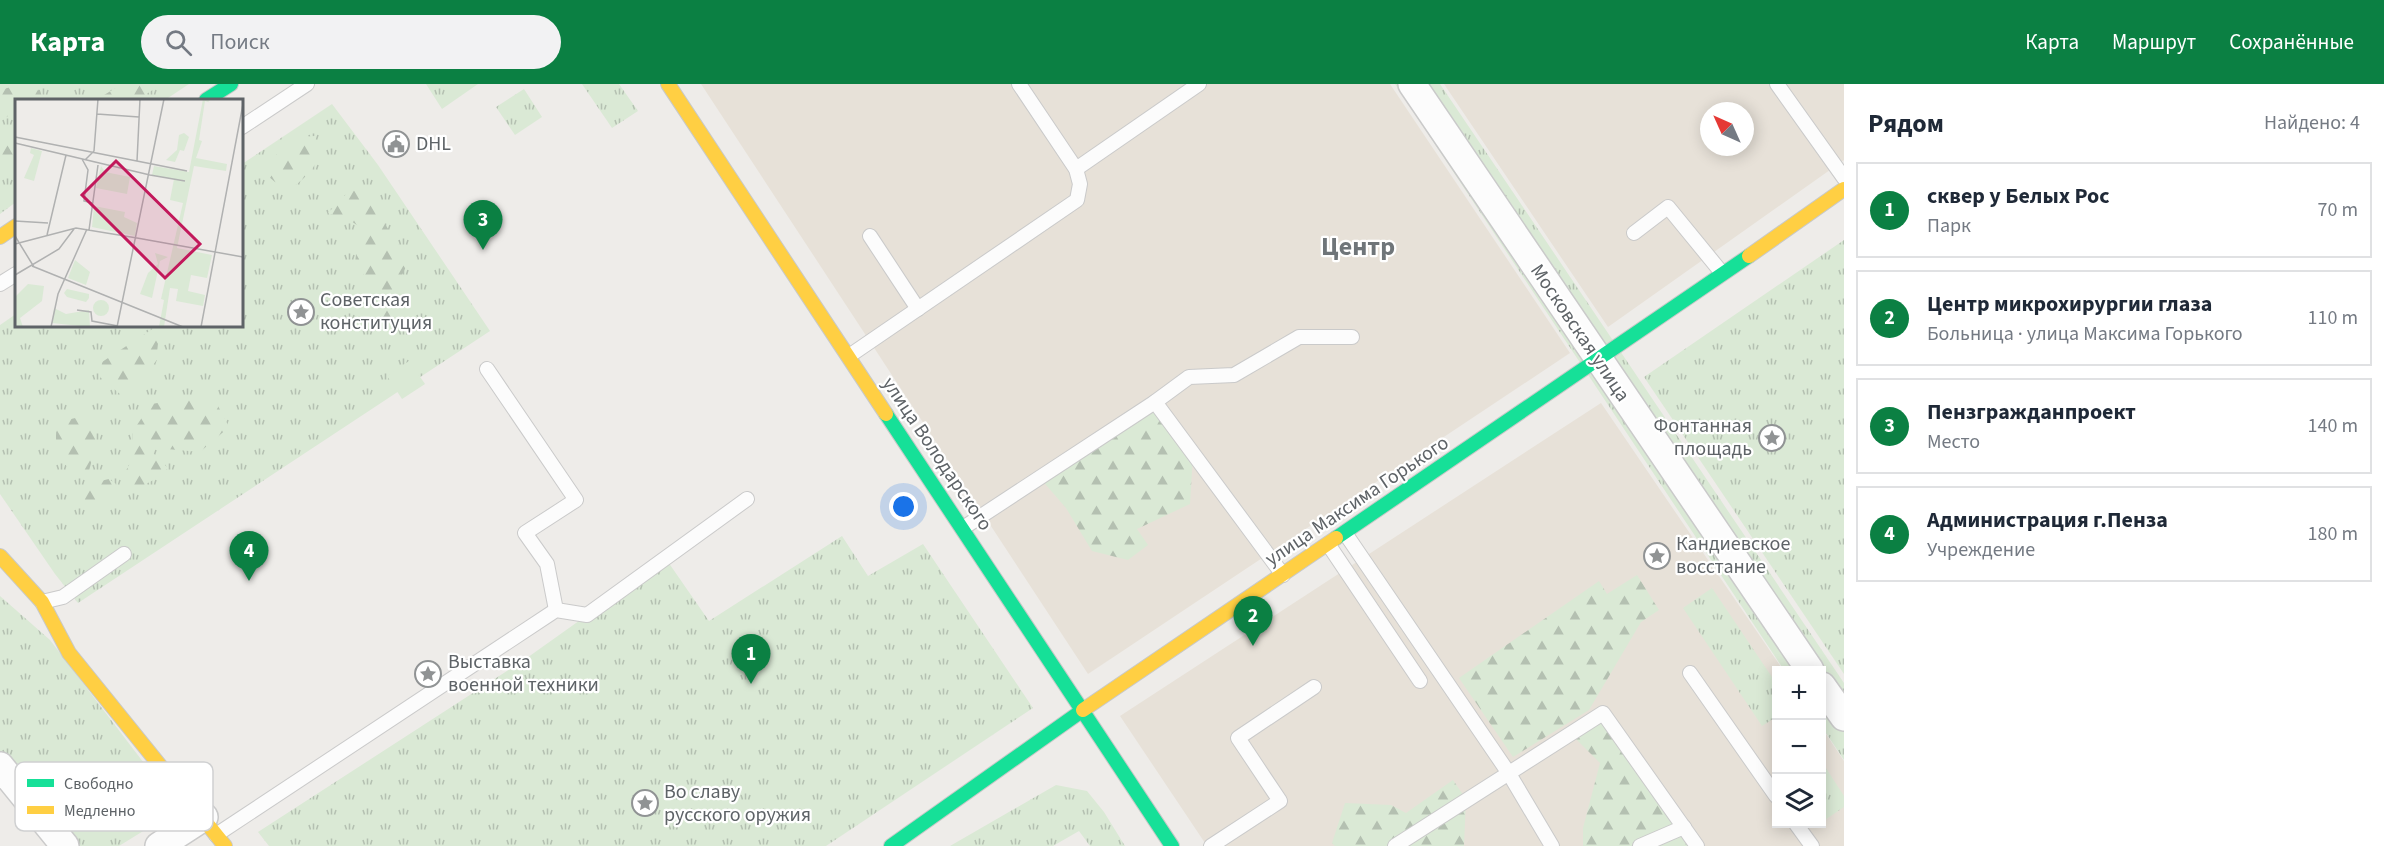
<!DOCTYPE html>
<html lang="ru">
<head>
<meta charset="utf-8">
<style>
  :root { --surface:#fff; --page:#f2f2f3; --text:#1f2937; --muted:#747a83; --line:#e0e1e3; --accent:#0b8043 }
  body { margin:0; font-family:"Source Sans 3",sans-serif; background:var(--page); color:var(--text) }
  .controls { position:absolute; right:18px; bottom:18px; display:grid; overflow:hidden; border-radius:0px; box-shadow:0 3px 15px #0003 }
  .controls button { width:54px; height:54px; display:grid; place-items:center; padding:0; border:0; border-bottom:2px solid var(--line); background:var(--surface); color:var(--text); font:30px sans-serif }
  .compass { position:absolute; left:1700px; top:18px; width:54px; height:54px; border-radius:50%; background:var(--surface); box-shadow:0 3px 15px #0003; rotate:315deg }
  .you { position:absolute; left:904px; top:423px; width:21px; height:21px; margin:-15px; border:4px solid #fff; border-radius:50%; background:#1a73e8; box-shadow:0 0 0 9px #1a73e833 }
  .badge { display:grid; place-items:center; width:39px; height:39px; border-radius:50%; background:var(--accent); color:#fff; font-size:20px; font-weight:700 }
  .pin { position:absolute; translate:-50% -50px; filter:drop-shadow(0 2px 3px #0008) }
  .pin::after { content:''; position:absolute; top:32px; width:21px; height:18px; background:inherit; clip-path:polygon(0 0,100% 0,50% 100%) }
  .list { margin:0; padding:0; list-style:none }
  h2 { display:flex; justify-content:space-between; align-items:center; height:78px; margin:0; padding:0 24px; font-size:26px }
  h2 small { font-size:20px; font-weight:400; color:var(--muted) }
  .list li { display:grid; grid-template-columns:39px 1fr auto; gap:18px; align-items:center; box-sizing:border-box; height:96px; margin:0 12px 12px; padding:0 12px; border:2px solid var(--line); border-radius:0px }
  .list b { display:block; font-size:22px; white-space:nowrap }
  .list p { margin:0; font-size:20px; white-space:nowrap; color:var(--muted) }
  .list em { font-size:20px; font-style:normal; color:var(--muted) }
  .icon { flex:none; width:33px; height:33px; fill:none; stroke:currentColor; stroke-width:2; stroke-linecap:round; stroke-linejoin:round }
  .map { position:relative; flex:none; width:1844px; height:762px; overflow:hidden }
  header { display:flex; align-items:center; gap:36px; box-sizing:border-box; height:84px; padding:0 30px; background:var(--accent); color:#fff }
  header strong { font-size:28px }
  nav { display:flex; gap:33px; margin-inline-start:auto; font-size:21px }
  .search { width:420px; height:54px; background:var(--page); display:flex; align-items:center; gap:15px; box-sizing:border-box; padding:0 21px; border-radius:33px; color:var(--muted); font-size:22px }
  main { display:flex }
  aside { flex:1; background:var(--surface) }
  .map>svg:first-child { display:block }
</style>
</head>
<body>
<header>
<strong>Карта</strong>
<div class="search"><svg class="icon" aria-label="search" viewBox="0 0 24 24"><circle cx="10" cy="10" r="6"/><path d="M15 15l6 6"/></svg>Поиск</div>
<nav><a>Карта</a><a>Маршрут</a><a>Сохранённые</a></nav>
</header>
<main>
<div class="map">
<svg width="1844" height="762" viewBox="0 0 1844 762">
  <defs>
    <pattern id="grass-tufts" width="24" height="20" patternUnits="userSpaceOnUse" patternTransform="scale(1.5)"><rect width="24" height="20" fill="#dae9d5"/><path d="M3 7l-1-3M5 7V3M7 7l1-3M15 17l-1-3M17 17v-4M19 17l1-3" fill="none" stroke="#b4c0b1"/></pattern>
    <pattern id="forest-firs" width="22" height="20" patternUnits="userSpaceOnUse" patternTransform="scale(1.5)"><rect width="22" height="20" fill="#dae9d5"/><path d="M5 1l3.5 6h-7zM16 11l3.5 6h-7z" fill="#b4c0b1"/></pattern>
  </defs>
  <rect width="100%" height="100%" fill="#eeece9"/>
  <!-- commercial -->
  <g fill="#e7e1d8" fill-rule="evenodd">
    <polygon points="701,0 1390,0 1570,269 1088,590"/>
    <path d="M1444 0H1844V76L1608 243ZM1709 27H1745V63H1709Z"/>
    <polygon points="1601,319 1783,586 1776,586 1776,740 1822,740 1822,644 1844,677 1844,762 1207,762 1120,632"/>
  </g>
  <!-- grass -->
  <g fill="url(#grass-tufts)">
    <polygon points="0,0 189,0 165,16 16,16 16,118 0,130"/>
    <polygon points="426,0 478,0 442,25"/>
    <polygon points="582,0 619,0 638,27 612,44"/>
    <polygon points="1395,0 1440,0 1844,599 1844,676 1822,643 1822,586 1784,586"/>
    <polygon points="524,5 542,33 515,51 496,23"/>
    <polygon points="332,20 378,81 490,247 78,519 55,490 0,410 0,241 16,230 16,242 242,242 242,80"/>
    <polygon points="1844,156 1844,590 1644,293"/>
    <polygon points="842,452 868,492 923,460 1033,624 826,762 269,762 258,748 524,576 666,475 709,537"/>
    <polygon points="1712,504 1776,599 1776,633 1762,642 1683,524"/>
    <polygon points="0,512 50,556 179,725 119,762 71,762 0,671"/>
    <polygon points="1822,678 1844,712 1844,723 1822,738"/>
    <polygon points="1056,701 1087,707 1104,728 1125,762 1090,762 1079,747 1053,762 950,762"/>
  </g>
  <!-- forest -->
  <g fill="url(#forest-firs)">
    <polygon points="22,0 35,0 42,12 35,16 16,16 16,27 0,37 0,6"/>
    <polygon points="122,0 162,0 137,16 96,16"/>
    <polygon points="16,40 16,80 0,97 0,51"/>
    <path d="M315 52C326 75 310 90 293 103L275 98 268 92C274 65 288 53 315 52Z"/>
    <path d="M350 106 364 108 409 177C399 197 390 210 405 229L394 241 384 240 368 216C371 200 365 191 355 179L357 162 365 150C356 135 343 136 328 129Z"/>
    <polygon points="157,242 160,242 156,277 127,316 100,293 102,278"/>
    <polygon points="198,313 218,322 229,343 200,368 167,365 157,361 153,369 168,384 159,393 129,409 121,395 132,376 133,347 151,320"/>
    <polygon points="1155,318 1193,370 1190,420 1137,445 1148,461 1128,476 1092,467 1066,424 1040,394"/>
    <path d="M84 332C102 345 94 368 89 387L75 389C57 377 53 357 58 338Z"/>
    <polygon points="109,395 116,400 95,432 83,425 87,400"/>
    <polygon points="1637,491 1659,526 1641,538 1589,626 1513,673 1459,594 1599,497 1607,510"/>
    <polygon points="1603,629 1697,762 1583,762 1583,744 1600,679 1570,649"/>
    <polygon points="1453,696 1466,715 1464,762 1335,762 1332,759 1345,719 1391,721 1406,729"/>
  </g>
  <!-- pitch -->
  <polygon fill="#dae9d5" points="409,277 425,300 402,315 387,292"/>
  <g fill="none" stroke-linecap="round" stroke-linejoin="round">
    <defs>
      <g id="lane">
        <polyline points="1777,0 1844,94"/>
        <polyline points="242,43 307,0"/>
        <polyline points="1076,85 1199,0"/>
        <polyline points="1634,149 1668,123 1722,189"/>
        <polyline points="870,152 918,225"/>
        <polyline points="0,200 16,190"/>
        <polyline points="849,272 1077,116 1080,100 1076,85 1019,0"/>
        <polyline points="487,285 576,416 525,449 547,480 556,526"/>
        <polyline points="1155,318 1189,293 1234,291 1299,253 1352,253"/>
        <polyline points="963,444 1155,318 1283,491"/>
        <polyline points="1345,449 1508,688 1552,762"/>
        <polyline points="1328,460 1420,597"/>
        <polyline points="42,518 63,513 124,470"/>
        <polyline points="1690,589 1776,712"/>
        <polyline points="1796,740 1812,762"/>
        <polyline points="216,751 556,526 587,531 747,415"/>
        <polyline points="1211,762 1280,717 1238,654 1314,603"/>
        <polyline points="1395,762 1603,629 1697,762"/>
        <polyline points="1640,762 1684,743"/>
      </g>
      <g id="street">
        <polyline points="1412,0 1810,586"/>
        <polyline points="1822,602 1844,633"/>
        <polyline points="0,682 65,762"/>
        <polyline points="159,762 204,733"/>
      </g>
      <g id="fast">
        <polyline points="206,16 231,0"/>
        <polyline points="886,330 1172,762"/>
        <polyline points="1336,454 1749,172"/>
        <polyline points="891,762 1083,626"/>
      </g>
      <g id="slow">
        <polyline points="668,0 886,330"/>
        <polyline points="0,153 16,142"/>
        <polyline points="1749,172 1844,105"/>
        <polyline points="0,472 42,518 69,569 225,762"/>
        <polyline points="1083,626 1336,454"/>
      </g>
    </defs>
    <!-- lane casing -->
    <use href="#lane" stroke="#cacaca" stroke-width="16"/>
    <!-- street casing -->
    <use href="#street" stroke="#cacaca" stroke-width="30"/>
    <!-- fast casing -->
    <use href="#fast" stroke="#c8c9c8" stroke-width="16"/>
    <!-- slow casing -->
    <use href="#slow" stroke="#c8c9c8" stroke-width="16"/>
    <!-- lane -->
    <use href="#lane" stroke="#fcfcfc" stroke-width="14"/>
    <!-- street -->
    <use href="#street" stroke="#fcfcfc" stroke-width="27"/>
    <!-- fast -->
    <use href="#fast" stroke="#16e098" stroke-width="14"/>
    <!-- slow -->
    <use href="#slow" stroke="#ffcf43" stroke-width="14"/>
  </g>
  <!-- icons -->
  <defs>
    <symbol id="civic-ring" viewBox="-11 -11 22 22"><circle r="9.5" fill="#fff" stroke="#909394" stroke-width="1.5"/><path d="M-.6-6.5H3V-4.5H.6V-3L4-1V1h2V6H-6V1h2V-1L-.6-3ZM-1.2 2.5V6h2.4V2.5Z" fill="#909394"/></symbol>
    <symbol id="sight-ring" viewBox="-11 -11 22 22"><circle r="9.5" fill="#fff" stroke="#909394" stroke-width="1.5"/><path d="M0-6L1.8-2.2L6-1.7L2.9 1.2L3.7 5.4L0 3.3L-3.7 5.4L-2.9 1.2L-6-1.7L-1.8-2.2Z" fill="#909394"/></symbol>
  </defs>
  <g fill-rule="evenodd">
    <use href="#civic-ring" x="381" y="45" width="30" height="30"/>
    <use href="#sight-ring" x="286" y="213" width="30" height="30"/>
    <use href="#sight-ring" x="1757" y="339" width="30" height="30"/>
    <use href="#sight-ring" x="1642" y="457" width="30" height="30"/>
    <use href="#sight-ring" x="413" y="575" width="30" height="30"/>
    <use href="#sight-ring" x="630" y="704" width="30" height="30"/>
  </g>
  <g text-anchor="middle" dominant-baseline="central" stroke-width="4.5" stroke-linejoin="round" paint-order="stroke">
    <!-- poi labels -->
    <g font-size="20" fill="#5e6367" stroke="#fff" text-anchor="start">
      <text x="416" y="60">DHL</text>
      <text x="320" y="216">Советская<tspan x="320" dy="23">конституция</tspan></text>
      <text x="1752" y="342" text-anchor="end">Фонтанная<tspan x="1752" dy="23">площадь</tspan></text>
      <text x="1676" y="460">Кандиевское<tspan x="1676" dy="23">восстание</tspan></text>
      <text x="448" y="578">Выставка<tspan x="448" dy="23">военной техники</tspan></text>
      <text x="664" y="708">Во славу<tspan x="664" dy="23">русского оружия</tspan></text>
    </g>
    <!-- street labels -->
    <g font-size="20" fill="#5e6367" stroke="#fff">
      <text transform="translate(1580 249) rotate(56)">Московская улица</text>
      <text transform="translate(937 370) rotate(56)">улица Володарского</text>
      <text transform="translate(1357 417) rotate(-34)">улица Максима Горького</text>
    </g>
    <!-- district labels -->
    <g font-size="26" font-weight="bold" fill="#6f7579" stroke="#fff">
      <text x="1358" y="162">Центр</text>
    </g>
  </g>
  <!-- overview -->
  <g transform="translate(15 15)">
    <rect width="228" height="228" fill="#eeece9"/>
    <path d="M188 0H196L193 3 197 4 190 2 184 41 187 42 181 59 212 65 211 72 179 67 162 149 197 156 192 179 176 176 173 192 190 196 188 207 161 202 163 190 155 189 149 228H144L149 201 146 200 168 104 155 101 159 80 137 76 139 67 174 73ZM16 49 27 52 19 82 9 79 19 56 15 54ZM86 67 90 73 115 78 112 95 81 89ZM79 107 110 113 109 118 122 124 120 137 77 128ZM60 161 75 173 71 186 53 179ZM39 209 51 215 74 211 75 228 37 224Z" fill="#dae9d5"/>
    <path d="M169 34 174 38 169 52 165 51 160 63 151 61 162 51 164 36ZM140 154 153 158 145 162 137 199 125 195 133 174 143 165ZM13 185 29 187 27 202 5 219 8 228H0V198ZM52 190 74 195V199L71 203 52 198 49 194ZM78 209a8 8 0 1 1 16 0a8 8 0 1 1-16 0Z" fill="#dae9d5"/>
    <path fill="none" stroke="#b0b1b1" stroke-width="1.5" d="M82 15 124 18M0 38 137 65M0 44 135 76M67 60 73 71 69 102 77 104M70 61 79 52 83 0M122 62 125 0M137 65 172 72M135 76 170 82M0 122 33 124M74 131 83 66M32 136 51 56M0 137 19 168M122 139 228 158M0 145 61 129 122 139M17 167 168 228M0 176 44 150 59 130M62 211 76 213 77 222 103 227M36 228 43 195 72 130M102 228 149 0M186 228 228 5"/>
    <path fill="#c2185b" fill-opacity="0.15" stroke="#c2185b" stroke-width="3" d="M101 62 185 145 150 179 67 96Z"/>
    <rect width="228" height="228" fill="none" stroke="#5e6367" stroke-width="3"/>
  </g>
  <!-- legend -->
  <rect x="15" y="678" width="198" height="69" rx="9" fill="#fff" stroke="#cfd0d1" stroke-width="1.5"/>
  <rect x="27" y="695" width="27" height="8" fill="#16e098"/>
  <rect x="27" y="722" width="27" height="8" fill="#ffcf43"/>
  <g font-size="16" fill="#5e6367">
    <text x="64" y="705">Свободно</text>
    <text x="64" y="732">Медленно</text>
  </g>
</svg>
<div class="controls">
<button>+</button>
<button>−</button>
<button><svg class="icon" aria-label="layers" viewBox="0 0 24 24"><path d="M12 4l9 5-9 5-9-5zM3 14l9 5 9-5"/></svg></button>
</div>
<svg class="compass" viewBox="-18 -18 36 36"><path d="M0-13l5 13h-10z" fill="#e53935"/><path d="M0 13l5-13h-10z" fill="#747a83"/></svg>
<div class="you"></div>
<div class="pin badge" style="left:751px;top:600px">1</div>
<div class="pin badge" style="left:1253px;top:562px">2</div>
<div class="pin badge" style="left:483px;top:166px">3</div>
<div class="pin badge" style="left:249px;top:497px">4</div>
</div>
<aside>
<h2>Рядом<small>Найдено: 4</small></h2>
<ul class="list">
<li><span class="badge">1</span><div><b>сквер у Белых Рос</b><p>Парк</p></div><em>70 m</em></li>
<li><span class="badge">2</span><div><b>Центр микрохирургии глаза</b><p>Больница · улица Максима Горького</p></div><em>110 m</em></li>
<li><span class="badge">3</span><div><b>Пензгражданпроект</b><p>Место</p></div><em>140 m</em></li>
<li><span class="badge">4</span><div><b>Администрация г.Пенза</b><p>Учреждение</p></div><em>180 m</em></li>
</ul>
</aside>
</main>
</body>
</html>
